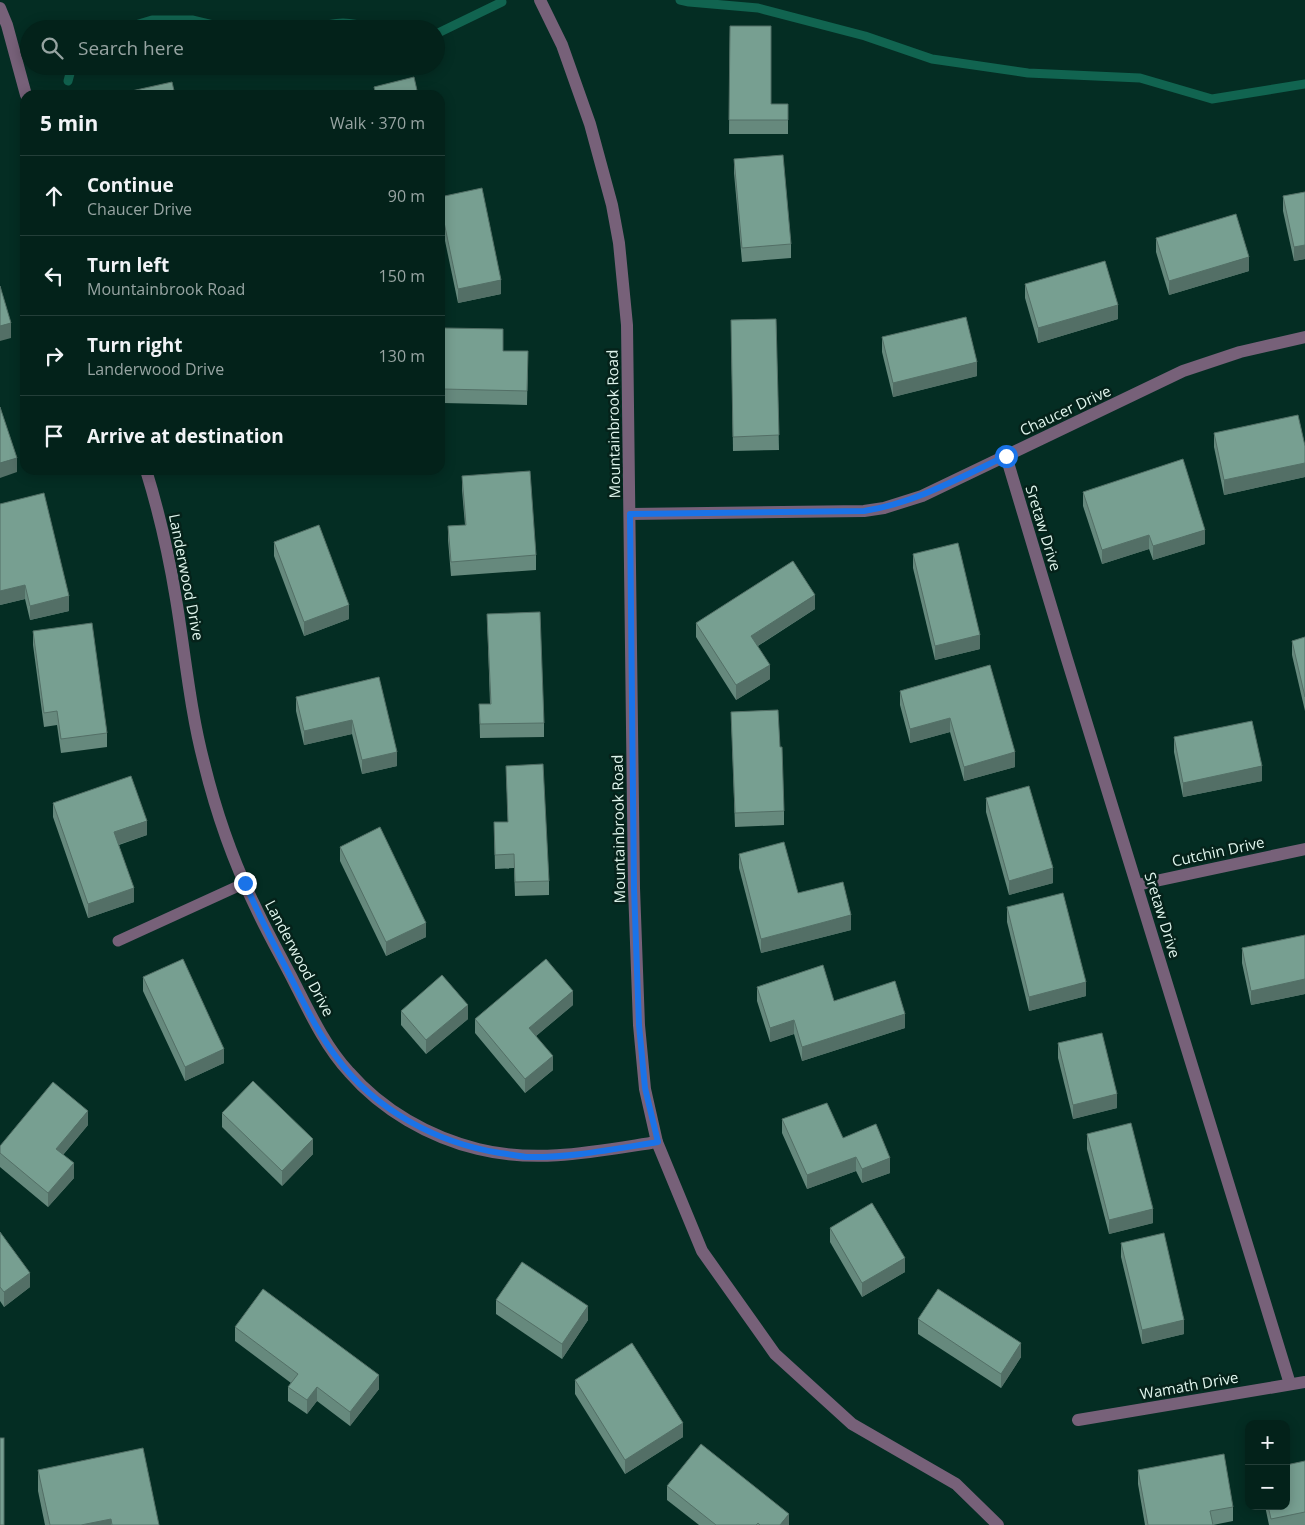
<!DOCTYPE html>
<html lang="en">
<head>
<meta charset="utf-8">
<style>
  :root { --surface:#03221a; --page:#0d2a23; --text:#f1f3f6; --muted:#97a4a2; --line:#243f39 }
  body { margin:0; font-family:"Open Sans",sans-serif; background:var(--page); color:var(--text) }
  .controls { position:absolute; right:15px; bottom:15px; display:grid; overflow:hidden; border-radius:10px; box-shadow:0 2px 12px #0003 }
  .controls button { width:45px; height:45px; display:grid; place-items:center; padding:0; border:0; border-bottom:1px solid var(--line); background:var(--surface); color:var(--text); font:25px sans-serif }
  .stop { position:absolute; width:15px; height:15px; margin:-11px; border:4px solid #1a73e8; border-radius:50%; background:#fff }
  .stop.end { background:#1a73e8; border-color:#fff; box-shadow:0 1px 5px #0008 }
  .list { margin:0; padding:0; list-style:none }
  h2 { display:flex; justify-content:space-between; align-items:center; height:65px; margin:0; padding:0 20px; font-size:21px }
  h2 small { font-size:16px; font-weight:400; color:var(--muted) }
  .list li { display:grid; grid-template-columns:32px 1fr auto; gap:15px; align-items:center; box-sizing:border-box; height:80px; padding:0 20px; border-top:1px solid var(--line) }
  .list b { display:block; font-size:19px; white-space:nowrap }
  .list p { margin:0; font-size:16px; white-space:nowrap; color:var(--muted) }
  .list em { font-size:16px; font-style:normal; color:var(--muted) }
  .icon { flex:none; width:28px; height:28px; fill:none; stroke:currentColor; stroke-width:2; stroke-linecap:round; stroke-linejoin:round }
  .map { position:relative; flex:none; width:1305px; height:1525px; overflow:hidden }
  .search { position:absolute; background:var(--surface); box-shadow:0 2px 12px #0003; left:20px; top:20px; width:425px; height:55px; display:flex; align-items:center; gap:12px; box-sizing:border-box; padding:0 18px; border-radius:28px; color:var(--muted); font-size:19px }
  .panel { position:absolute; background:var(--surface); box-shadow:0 2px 12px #0003; left:20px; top:90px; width:425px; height:385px; border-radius:15px }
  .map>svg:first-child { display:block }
</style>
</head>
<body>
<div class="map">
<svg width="1305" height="1525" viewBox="0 0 1305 1525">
  <rect width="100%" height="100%" fill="#042d23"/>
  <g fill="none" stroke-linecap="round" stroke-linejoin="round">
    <!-- stream -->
    <g stroke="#116450" stroke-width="9">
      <polyline points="680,0 689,2 758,8 865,36 932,59 1028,73 1140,78 1212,99 1305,84"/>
      <polyline points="122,29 152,20 192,20 230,29"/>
      <path d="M316 29C335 21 351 21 370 29"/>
      <polyline points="436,34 502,2"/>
      <polyline points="68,81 72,66"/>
    </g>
    <!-- service -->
    <polyline stroke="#776179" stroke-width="11" points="118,941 245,883"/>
    <!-- minor -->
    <g stroke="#776179" stroke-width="12">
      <polyline points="540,0 562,45 590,124 612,205 619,243 627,325 634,888 639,1025 645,1089 657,1142 702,1251 775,1354 852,1424 956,1484 998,1525"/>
      <polyline points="0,8 7,25 26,95"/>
      <polyline points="1006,456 1066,656 1290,1384"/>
      <path d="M146 470C159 512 169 556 176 599 185 653 190 710 204 763 216 812 233 861 255 906 266 930 279 953 291 976 308 1009 324 1045 349 1072 382 1110 429 1137 478 1149 538 1164 598 1151 657 1142"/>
      <polyline points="630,514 864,511 884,508 922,496 1183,371 1240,352 1305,337"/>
      <polyline points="1137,885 1305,849"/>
      <polyline points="1078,1420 1305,1382"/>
    </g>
  </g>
  <!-- wall -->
  <g fill="#66897d">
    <polygon points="730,26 771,104 788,104 788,134 729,134"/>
    <polygon points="734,159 791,244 791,258 742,262 734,173"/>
    <polygon points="1305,192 1305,259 1294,261 1283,211 1283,196"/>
    <polygon points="440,197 501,294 458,303 440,217"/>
    <polygon points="1156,238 1249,271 1169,295 1156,252"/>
    <polygon points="1025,284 1118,319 1038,343 1025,298"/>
    <polygon points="776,319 779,450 733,451 731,320"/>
    <polygon points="444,328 503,351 528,351 527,405 443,403"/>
    <polygon points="882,337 977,376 893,397 882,352"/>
    <polygon points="1214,433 1305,446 1305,477 1224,495 1214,447"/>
    <polygon points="462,476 536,555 536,570 451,576 448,540 448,526 465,525 462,490"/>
    <polygon points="1083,492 1205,544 1153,560 1149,549 1102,564 1083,506"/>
    <polygon points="0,504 69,611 30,620 25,599 0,605"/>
    <polygon points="274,542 349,619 304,636 274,556"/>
    <polygon points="913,554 980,649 935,660 913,568"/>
    <polygon points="815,609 758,646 770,679 736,700 696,637 696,623"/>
    <polygon points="487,614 544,723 544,737 480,738 479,704 490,704"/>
    <polygon points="33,631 107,733 107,747 61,753 57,725 44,727 33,645"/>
    <polygon points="1305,637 1305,711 1292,655 1292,641"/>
    <polygon points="990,665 1015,767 964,781 950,732 910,743 900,705 900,691"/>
    <polygon points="379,677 397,766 362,774 352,734 304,745 296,711 296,697"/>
    <polygon points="731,712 780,747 784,811 784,825 735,827"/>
    <polygon points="1174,737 1262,781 1183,797 1174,752"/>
    <polygon points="506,766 549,881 549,895 515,896 514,868 495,869 494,822 508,822"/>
    <polygon points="986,798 1053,883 1009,895 986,812"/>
    <polygon points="53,803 147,835 119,845 134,902 88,918 53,817"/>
    <polygon points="340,847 426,937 386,956 340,861"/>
    <polygon points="739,854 798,893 851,930 761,953 739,868"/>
    <polygon points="1007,907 1086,996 1029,1011 1007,922"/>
    <polygon points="1305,935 1305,994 1251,1005 1242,963 1242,948"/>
    <polygon points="143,977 224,1063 185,1081 143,991"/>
    <polygon points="757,987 834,1001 905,1028 802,1061 794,1034 770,1042 757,1001"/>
    <polygon points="573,1005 536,1036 553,1070 525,1093 475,1033 475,1019"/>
    <polygon points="401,1011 468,1019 426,1054 401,1025"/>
    <polygon points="1058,1043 1117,1108 1073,1119 1058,1058"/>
    <polygon points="222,1113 313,1154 282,1186 222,1127"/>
    <polygon points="782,1119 843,1138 890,1173 862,1183 856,1171 807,1189 782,1133"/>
    <polygon points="88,1125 63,1155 74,1178 48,1207 0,1167 0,1146"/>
    <polygon points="1087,1134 1153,1223 1109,1234 1087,1149"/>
    <polygon points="830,1228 905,1272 862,1297 830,1242"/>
    <polygon points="0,1232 30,1287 4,1307 0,1301"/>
    <polygon points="1121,1243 1184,1334 1142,1344 1121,1257"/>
    <polygon points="496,1300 588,1320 562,1359 496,1314"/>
    <polygon points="918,1319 1021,1357 1001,1388 918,1334"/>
    <polygon points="235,1327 379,1389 350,1426 317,1401 307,1414 288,1401 288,1387 291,1383 235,1341"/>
    <polygon points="575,1380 683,1437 625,1474 575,1394"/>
    <polygon points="1305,1461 1305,1525 1269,1525 1265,1506 1286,1506"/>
    <polygon points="38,1470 159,1525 45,1525 38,1491"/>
    <polygon points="1138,1470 1233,1507 1233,1521 1213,1525 1145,1525 1138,1484"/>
    <polygon points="667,1486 789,1525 699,1525 667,1500"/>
  </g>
  <!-- shaded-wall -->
  <g fill="#536f66">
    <polygon points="1305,245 1305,259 1294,261 1294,247"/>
    <polygon points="1249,257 1249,271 1169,295 1169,281"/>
    <polygon points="501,280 501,294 458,303 458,289"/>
    <polygon points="1118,305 1118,319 1038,343 1038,328"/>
    <polygon points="11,323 11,338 0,341 0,326"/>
    <polygon points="977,362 977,376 893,397 893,383"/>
    <polygon points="17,458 17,472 0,478 0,463"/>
    <polygon points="1305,463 1305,477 1224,495 1224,480"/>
    <polygon points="1205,530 1205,544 1153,560 1153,546"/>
    <polygon points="1149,535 1149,549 1102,564 1102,550"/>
    <polygon points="25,585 25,599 0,605 0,591"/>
    <polygon points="815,595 815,609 751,650 751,636"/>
    <polygon points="69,596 69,611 30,620 30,606"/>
    <polygon points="349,605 349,619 304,636 304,622"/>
    <polygon points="980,635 980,649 935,660 935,646"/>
    <polygon points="770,665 770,679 736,700 736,685"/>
    <polygon points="950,718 950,732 910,743 910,729"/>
    <polygon points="352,720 352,734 304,745 304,731"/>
    <polygon points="397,752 397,766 362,774 362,760"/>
    <polygon points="1015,752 1015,767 964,781 964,767"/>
    <polygon points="1262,766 1262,781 1183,797 1183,783"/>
    <polygon points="147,821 147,835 114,846 114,832"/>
    <polygon points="1053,868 1053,883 1009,895 1009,881"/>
    <polygon points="134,888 134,902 88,918 88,904"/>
    <polygon points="851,915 851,930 761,953 761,939"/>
    <polygon points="426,923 426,937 386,956 386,942"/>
    <polygon points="1305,979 1305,994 1251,1005 1251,991"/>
    <polygon points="1086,982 1086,996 1029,1011 1029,997"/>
    <polygon points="573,991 573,1005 529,1042 529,1028"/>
    <polygon points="468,1005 468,1019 426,1054 426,1040"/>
    <polygon points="905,1014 905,1028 802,1061 802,1047"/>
    <polygon points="794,1020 794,1034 770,1042 770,1028"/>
    <polygon points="224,1049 224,1063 185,1081 185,1067"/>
    <polygon points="553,1056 553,1070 525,1093 525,1079"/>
    <polygon points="1117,1094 1117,1108 1073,1119 1073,1105"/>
    <polygon points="88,1111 88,1125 56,1163 56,1149"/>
    <polygon points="313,1139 313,1154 282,1186 282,1171"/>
    <polygon points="856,1157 856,1171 807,1189 807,1175"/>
    <polygon points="890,1158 890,1173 862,1183 862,1169"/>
    <polygon points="74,1163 74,1178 48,1207 48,1193"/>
    <polygon points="1153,1209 1153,1223 1109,1234 1109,1220"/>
    <polygon points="905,1258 905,1272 862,1297 862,1283"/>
    <polygon points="30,1273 30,1287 4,1307 4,1292"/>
    <polygon points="588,1306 588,1320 562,1359 562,1344"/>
    <polygon points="1184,1320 1184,1334 1142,1344 1142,1330"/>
    <polygon points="1021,1343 1021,1357 1001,1388 1001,1374"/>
    <polygon points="379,1375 379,1389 350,1426 350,1412"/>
    <polygon points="317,1387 317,1401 307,1414 307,1400"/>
    <polygon points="683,1423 683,1437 625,1474 625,1460"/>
    <polygon points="789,1514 789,1525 780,1525"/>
    <polygon points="111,1519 111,1525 81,1525"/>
  </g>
  <!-- building -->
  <g fill="#779f91" stroke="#536f66">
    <polygon points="730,26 771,26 771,104 788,104 788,120 729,120"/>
    <polygon points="414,77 418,95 376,95 374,87"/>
    <polygon points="172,82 175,95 128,95 127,92"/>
    <polygon points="783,155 791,244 742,248 734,159"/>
    <polygon points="482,188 501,280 458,289 440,203 440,197"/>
    <polygon points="1305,192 1305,245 1294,247 1283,196"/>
    <polygon points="1236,214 1249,257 1169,281 1156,238"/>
    <polygon points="1105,261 1118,305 1038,328 1025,284"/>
    <polygon points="0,286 11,323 0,326"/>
    <polygon points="966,317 977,362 893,383 882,337"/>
    <polygon points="776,319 779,435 733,437 731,320"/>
    <polygon points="444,328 503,329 503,351 528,351 527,391 443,389"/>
    <polygon points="0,407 17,458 0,463"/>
    <polygon points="1298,415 1305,446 1305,463 1224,480 1214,433"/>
    <polygon points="1183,459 1205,530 1153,546 1149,535 1102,550 1083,492"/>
    <polygon points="530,471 536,555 451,562 448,526 466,525 462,476"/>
    <polygon points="44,493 69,596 30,606 25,585 0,591 0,504"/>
    <polygon points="319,525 349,605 304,622 274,542"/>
    <polygon points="958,543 980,635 935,646 913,554"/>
    <polygon points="793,561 815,595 751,636 770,665 736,685 696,623"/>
    <polygon points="540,612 544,723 480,724 479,704 491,704 487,614"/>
    <polygon points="92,623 107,733 61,739 57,711 44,713 33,631"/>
    <polygon points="1305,637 1305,697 1292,641"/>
    <polygon points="990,665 1015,752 964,767 950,718 910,729 900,691"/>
    <polygon points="379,677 397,752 362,760 352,720 304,731 296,697"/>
    <polygon points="778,710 780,747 782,747 784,811 735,813 731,712"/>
    <polygon points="1252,721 1262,766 1183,783 1174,737"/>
    <polygon points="543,764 549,881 515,882 514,854 495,855 494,822 508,822 506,766"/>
    <polygon points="131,776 147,821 114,832 134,888 88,904 53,803"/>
    <polygon points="1029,786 1053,868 1009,881 986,798"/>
    <polygon points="380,827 426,923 386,942 340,847"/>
    <polygon points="784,842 798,893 843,882 851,915 761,939 739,854"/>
    <polygon points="1063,893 1086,982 1029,997 1007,907"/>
    <polygon points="1305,935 1305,979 1251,991 1242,948"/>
    <polygon points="183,959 224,1049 185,1067 143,977"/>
    <polygon points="546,959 573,991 529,1028 553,1056 525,1079 475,1019"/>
    <polygon points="823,965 834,1001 895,981 905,1014 802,1047 794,1020 770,1028 757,987"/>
    <polygon points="442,975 468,1005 426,1040 401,1011"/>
    <polygon points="1102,1033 1117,1094 1073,1105 1058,1043"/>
    <polygon points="253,1081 313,1139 282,1171 222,1113"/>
    <polygon points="53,1082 88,1111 56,1149 74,1163 48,1193 0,1153 0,1146"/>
    <polygon points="827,1103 843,1138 876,1124 890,1158 862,1169 856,1157 807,1175 782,1119"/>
    <polygon points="1131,1123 1153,1209 1109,1220 1087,1134"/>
    <polygon points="872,1203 905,1258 862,1283 830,1228"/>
    <polygon points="0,1232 30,1273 4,1292 0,1287"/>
    <polygon points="1164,1233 1184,1320 1142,1330 1121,1243"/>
    <polygon points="522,1262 588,1306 562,1344 496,1300"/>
    <polygon points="263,1289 379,1375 350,1412 317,1387 307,1400 288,1387 298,1374 235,1327"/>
    <polygon points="938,1289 1021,1343 1001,1374 918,1319"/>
    <polygon points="632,1343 683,1423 625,1460 575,1380"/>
    <rect x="0" y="1438" width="4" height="87"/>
    <polygon points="701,1444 789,1514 780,1525 760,1525 758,1523 756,1525 716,1525 667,1486"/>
    <polygon points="143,1448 159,1525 112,1525 111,1519 81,1525 50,1525 38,1470"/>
    <polygon points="1224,1454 1233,1507 1210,1511 1213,1525 1148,1525 1138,1470"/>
    <polygon points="1305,1461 1305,1512 1271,1519 1268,1506 1286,1506 1286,1465"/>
  </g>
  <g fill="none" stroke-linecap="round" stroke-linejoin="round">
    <!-- route -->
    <path stroke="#1a73e8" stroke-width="6" d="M245 883C258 914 273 943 288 972 303 1001 317 1032 337 1058 375 1110 437 1143 500 1153 508 1154 517 1156 526 1157 570 1158 614 1149 658 1142L645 1088 639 1025 634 888 630 514 864 511C915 503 959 478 1006 456"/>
  </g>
  <g text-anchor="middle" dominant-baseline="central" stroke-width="5" stroke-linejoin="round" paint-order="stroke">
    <!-- street labels -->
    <g font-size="15" fill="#e0f5ed" stroke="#05221a">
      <text transform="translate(1065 410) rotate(-25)">Chaucer Drive</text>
      <text transform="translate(613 424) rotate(-91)">Mountainbrook Road</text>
      <text transform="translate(1044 528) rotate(73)">Sretaw Drive</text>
      <text transform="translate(187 577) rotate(79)">Landerwood Drive</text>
      <text transform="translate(618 829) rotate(-91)">Mountainbrook Road</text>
      <text transform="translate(1218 851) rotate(-12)">Cutchin Drive</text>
      <text transform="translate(1163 915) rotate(73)">Sretaw Drive</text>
      <text transform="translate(300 958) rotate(62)">Landerwood Drive</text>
      <text transform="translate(1189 1385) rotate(-10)">Wamath Drive</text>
    </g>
  </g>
</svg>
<div class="controls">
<button>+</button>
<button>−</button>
</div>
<div class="stop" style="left:1006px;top:456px"></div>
<div class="stop end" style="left:245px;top:883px"></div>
<div class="search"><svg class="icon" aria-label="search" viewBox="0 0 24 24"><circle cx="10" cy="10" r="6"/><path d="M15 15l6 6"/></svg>Search here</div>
<section class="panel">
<h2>5 min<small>Walk · 370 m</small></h2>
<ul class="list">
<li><svg class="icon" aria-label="ahead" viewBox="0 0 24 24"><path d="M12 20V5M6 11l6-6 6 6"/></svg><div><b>Continue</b><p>Chaucer Drive</p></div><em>90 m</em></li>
<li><svg class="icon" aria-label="left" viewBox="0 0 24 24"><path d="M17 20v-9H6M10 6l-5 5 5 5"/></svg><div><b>Turn left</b><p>Mountainbrook Road</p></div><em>150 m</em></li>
<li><svg class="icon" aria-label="right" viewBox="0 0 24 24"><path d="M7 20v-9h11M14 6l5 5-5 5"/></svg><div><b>Turn right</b><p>Landerwood Drive</p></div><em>130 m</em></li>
<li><svg class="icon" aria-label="arrive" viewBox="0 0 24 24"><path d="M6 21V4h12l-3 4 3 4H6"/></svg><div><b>Arrive at destination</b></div></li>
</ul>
</section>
</div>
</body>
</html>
